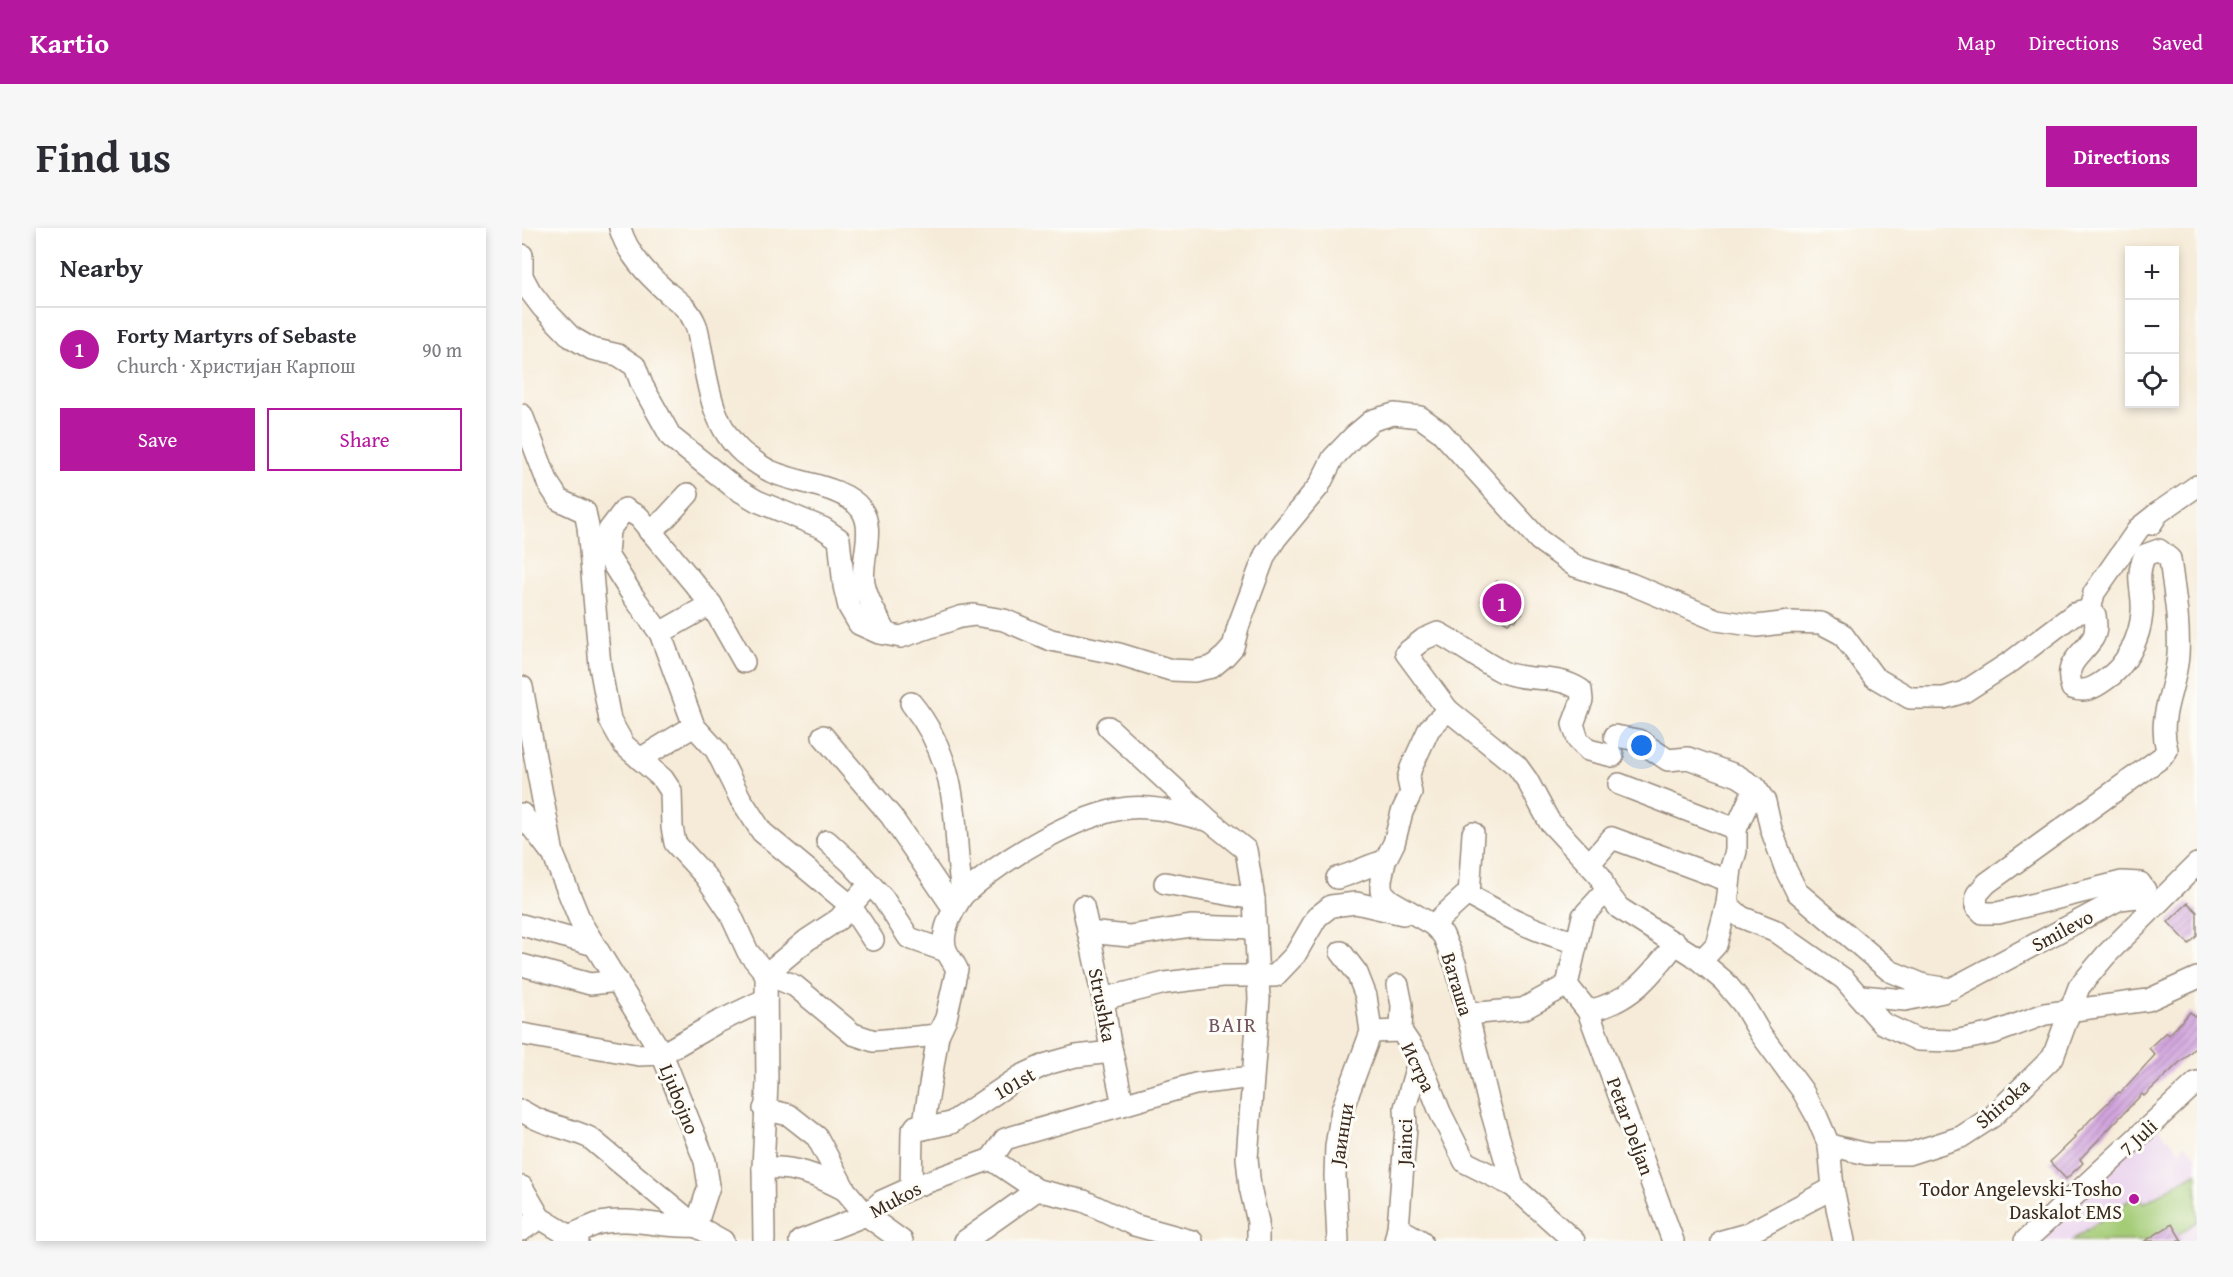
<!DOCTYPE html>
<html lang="en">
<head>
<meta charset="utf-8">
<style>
  :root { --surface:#fff; --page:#f7f7f7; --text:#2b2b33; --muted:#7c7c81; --line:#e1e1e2; --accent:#b5179e }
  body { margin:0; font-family:"Gentium Book Plus",serif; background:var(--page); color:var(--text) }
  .controls { position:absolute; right:18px; top:18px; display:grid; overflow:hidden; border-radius:0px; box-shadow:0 3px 9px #0003 }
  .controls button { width:54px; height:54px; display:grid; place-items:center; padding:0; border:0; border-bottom:2px solid var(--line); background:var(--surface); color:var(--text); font:30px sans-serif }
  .you { position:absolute; left:1120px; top:518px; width:21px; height:21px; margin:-15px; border:4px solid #fff; border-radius:50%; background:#1a73e8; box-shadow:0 0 0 9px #1a73e833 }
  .badge { display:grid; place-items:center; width:39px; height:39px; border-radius:50%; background:var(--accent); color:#fff; font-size:20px; font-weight:700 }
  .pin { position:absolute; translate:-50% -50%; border:3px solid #fff; box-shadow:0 2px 6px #0006 }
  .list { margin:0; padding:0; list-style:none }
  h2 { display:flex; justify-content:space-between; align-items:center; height:78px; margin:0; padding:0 24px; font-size:26px }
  h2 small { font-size:20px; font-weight:400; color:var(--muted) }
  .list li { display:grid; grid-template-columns:39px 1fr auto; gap:18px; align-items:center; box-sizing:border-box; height:84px; padding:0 24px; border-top:2px solid var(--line) }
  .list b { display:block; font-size:22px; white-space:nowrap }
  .list p { margin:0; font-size:20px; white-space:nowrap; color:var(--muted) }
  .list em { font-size:20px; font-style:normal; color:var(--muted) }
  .actions { display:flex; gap:12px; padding:18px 24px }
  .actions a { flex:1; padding:14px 0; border:2px solid var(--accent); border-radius:0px; text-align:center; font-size:21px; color:var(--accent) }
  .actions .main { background:var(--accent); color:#fff }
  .icon { flex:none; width:33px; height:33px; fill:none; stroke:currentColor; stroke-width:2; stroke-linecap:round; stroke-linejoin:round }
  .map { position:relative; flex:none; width:1675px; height:1013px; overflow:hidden; border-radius:0px }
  header { display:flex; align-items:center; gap:36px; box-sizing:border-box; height:84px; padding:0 30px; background:var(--accent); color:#fff }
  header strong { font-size:28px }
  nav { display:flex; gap:33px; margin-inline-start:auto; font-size:21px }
  .intro { display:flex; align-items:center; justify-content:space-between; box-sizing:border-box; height:144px; padding:0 36px }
  h1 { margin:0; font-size:42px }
  .button { padding:15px 27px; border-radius:0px; background:var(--accent); color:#fff; font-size:21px; font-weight:700 }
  main { display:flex; gap:36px; padding:0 36px }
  aside { flex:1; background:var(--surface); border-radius:0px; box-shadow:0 3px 9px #0003 }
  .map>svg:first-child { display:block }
</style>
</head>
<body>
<header>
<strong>Kartio</strong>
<nav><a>Map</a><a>Directions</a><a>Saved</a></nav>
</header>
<div class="intro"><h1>Find us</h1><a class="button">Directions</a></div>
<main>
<aside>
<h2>Nearby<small></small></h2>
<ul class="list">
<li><span class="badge">1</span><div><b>Forty Martyrs of Sebaste</b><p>Church · Христијан Карпош</p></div><em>90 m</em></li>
</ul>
<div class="actions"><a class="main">Save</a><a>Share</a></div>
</aside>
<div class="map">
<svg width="1675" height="1013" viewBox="0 0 1675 1013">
  <defs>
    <pattern id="building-hatch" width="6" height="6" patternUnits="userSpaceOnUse" patternTransform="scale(1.5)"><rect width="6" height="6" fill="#d2a5de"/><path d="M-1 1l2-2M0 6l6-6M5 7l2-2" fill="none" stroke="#ac87b3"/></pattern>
  </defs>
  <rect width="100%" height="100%" fill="#fdfcf7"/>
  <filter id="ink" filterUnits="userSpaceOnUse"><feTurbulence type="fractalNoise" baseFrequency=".0167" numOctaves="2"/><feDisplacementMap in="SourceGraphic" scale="12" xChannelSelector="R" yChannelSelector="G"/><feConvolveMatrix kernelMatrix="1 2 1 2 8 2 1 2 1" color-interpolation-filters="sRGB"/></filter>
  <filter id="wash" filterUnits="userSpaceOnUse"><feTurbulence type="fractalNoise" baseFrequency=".008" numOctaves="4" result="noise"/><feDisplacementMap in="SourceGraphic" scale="24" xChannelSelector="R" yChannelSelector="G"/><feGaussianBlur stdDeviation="1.35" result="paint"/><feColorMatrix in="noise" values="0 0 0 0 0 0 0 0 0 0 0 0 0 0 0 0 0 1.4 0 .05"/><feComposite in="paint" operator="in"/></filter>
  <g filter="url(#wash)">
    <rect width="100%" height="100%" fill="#f6ebd8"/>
    <!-- built -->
    <polygon fill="#e9d1ed" points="1631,895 1657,922 1663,916 1675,929 1675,1013 1503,1013"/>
    <!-- pitch -->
    <polygon fill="#a4cc77" stroke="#707b4a" stroke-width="1.5" points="1675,944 1675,993 1656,1007 1623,1013 1549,1013 1616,966 1622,975"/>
    <g id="blocks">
      <!-- building -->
      <g fill="url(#building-hatch)">
        <polygon points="975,353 987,363 990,362 995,367 995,370 1002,377 999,382 1000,385 993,393 990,392 986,395 979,391 975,392 969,387 970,382 959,373"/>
        <polygon points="1666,675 1675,684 1675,708 1667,716 1646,694"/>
        <polygon points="1668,784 1675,790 1675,818 1622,868 1620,866 1558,931 1561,935 1544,951 1528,934 1553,910 1552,909 1568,892 1597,864 1598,865 1633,827 1627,820 1644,804 1647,807"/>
        <polygon points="1650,996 1660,1013 1623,1013"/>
      </g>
    </g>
  </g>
  <g filter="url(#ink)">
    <use href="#blocks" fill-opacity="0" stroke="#988a7b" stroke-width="1.5"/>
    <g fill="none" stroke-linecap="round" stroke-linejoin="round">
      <defs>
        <g id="minor">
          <path d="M98 0C105 26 126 47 146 65 157 74 167 81 173 95 177 103 177 113 179 121 186 158 191 199 221 225 229 231 239 239 248 243 272 255 323 258 339 281 354 301 338 333 342 356 346 374 356 390 365 406"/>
          <path d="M0 27V48L8 63 21 80 49 109 70 121 96 127 113 138 120 157 149 209 213 260 235 273 301 300 317 311 322 358 327 379 337 396 357 405 379 409 438 389 452 387 482 392 529 412 597 426 649 442 672 443 690 439 703 428 711 419 716 399 743 327 754 310 797 258 811 230 832 208 851 192 872 186 898 189 919 204 1017 312 1053 338 1109 356 1195 392 1235 398 1268 394 1299 395 1320 406 1352 449 1388 470H1422L1442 464 1490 433 1552 386 1568 382 1573 387C1574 395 1575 403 1571 410 1559 429 1541 434 1550 460 1563 465 1572 460 1583 452 1604 439 1618 410 1620 385 1622 362 1612 351 1623 327L1637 322 1648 331C1652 363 1658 395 1656 427 1654 461 1635 487 1645 522L1640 529 1465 655 1455 666 1454 678 1461 685H1476L1600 654 1618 655 1623 662 1624 668"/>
          <polyline points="0,187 26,255 37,272 63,284 66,299 78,438 88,492 102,517 141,551 149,563 150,599 153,615 184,649 207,683 226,724 244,746 273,758 331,806 352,813 416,807"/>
          <polyline points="1629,296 1636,285 1675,258"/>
          <polyline points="127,303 143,291 166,266"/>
          <polyline points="1568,382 1572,365 1617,300 1636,285"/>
          <polyline points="138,405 189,376"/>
          <polyline points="222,434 189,376 117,289 103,281 87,302 85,327 111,368 138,405 172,498 194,522 218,570 240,604 328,677 351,712"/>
          <path d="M0 459 31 626 59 695 140 826 183 933 187 958 174 998C142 1001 109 988 78 995 68 998 57 1004 47 1008"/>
          <polyline points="926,482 907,501 889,540 886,551 889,565 880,584 872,615 863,633 859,652 859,663 868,672 911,697 921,707 934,738 966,872 991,958 1052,1013"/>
          <polyline points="586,499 688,593 724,622 732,671 737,771 725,930 728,959 736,994 736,1013"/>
          <polyline points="301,508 369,588 432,681"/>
          <polyline points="1093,508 1116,512 1146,532 1166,530 1216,548 1233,559 1243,574 1249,601 1264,642 1275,664 1368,743 1402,757 1429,761 1598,671 1624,668 1626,684"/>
          <path d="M1091 528 1066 522 1056 512 1051 496 1060 472 1059 462C1033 445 1008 455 981 444 958 433 938 416 916 405L902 411 884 425 926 482 995 538 1005 552 1027 593 1078 648 1084 663 1097 680 1171 727 1202 753 1221 776 1238 805 1280 862 1294 887 1307 917 1311 960 1322 1013"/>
          <polyline points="118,531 172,498"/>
          <polyline points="1097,556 1214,601 1214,623 1209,640 1205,676 1219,689 1252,702 1322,751 1360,795 1396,812 1432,813 1472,805 1523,786 1626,772 1675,750"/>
          <polyline points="0,586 29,624"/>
          <polyline points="1214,601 1233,559"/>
          <polyline points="305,613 328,634 361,670 387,710 424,723"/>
          <polyline points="1068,635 1090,610 1207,653"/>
          <path d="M815 650C832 646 846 637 863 633"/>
          <polyline points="643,655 732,671"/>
          <path d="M441 667C479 632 554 586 606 580 634 577 662 587 688 593"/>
          <polyline points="947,667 951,605"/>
          <polyline points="561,678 581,771 587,810 601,877"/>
          <polyline points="0,697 72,717"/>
          <path d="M911 697 945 666C980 686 1014 705 1054 714"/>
          <polyline points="566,704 607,708 669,698 733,700"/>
          <polyline points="1179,733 1194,717 1205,676"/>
          <polyline points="0,737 68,756 96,753"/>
          <polyline points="876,757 880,777 879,803"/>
          <path d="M1045 757 1066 783C1109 774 1128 748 1154 715"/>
          <polyline points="1339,768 1383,772 1421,764"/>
          <polyline points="581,771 643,755 700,748 753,748 773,727 795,689 809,678 834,675 881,686"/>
          <polyline points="1066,783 1151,1013"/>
          <polyline points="946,786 1001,781 1045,757 1061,688 1084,663"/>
          <polyline points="849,804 879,803 897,830 918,884 943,934 991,958"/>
          <polyline points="0,806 117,827 140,826 194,795 244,771"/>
          <polyline points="242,881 267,887 295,909 323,962 344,987 380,1013"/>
          <path d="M0 883C23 898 45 899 68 910L174 998 201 1013"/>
          <polyline points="401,901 429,895 499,848 525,836 554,828 590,824"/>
          <polyline points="1307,917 1345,926 1386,926 1439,909 1470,889 1531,829 1557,759 1584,727 1675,636"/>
          <polyline points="469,931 483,911 673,856 730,849"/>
          <polyline points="469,931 515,962"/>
          <path d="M241 940C272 938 295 947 323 962"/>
          <polyline points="0,959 18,990 56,1013"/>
          <path d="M389 960 390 904 394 898 401 901 416 807 424 790 435 741C432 735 428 730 425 724 416 706 431 682 441 667 434 636 436 605 431 574 426 538 412 503 389 475"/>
          <polyline points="876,1000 899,1013"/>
          <polyline points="0,1002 18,990"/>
          <polyline points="242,1013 241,940 245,855 244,746 285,712 317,691 348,656"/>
          <polyline points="278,1013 344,987 360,973 389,960 469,931"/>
          <polyline points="443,1013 515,962 562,973 612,997 670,1013"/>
          <polyline points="816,1013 813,948 814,918 820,882 849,804 844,768 835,745 819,724"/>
          <polyline points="873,1013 876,1000 884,899 883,880 897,830"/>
          <polyline points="1200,1013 1225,1006 1311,960"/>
          <polyline points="1503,1013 1675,854"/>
        </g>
      </defs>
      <!-- minor casing -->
      <use href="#minor" stroke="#988a7b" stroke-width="24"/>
      <!-- minor -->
      <use href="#minor" stroke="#fff" stroke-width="21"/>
    </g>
  </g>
  <!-- markers -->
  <circle fill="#b5179e" stroke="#fdfcf7" stroke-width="2" cx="1612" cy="971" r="6"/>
  <g text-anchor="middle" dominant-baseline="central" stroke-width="6" stroke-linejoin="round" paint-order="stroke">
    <!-- street labels -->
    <g font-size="20" fill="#3b2a1e" stroke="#fdfcf7">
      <text transform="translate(1540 702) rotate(-28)">Smilevo</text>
      <text transform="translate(936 756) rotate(73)">Ваташа</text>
      <text transform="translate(581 777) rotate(79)">Strushka</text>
      <text transform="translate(897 839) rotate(64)">Истра</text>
      <text transform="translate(492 855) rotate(-30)">101st</text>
      <text transform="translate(158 871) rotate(68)">Ljubojno</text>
      <text transform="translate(1480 875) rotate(-41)">Shiroka</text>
      <text transform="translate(1109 898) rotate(70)">Petar Deljan</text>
      <text transform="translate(819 906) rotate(-81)">Јаинци</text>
      <text transform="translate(1616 909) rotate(-43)">7 Juli</text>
      <text transform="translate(882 914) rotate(-88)">Jainci</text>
      <text transform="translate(373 971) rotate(-28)">Mukos</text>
    </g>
    <!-- poi labels -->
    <g font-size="20" fill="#3b2a1e" stroke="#fdfcf7" text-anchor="end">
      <text x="1600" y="960">Todor Angelevski-Tosho<tspan x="1600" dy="23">Daskalot EMS</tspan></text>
    </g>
    <!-- neighbourhood labels -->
    <g font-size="21" letter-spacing="1.5" fill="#705561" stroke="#fdfcf7">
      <text x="711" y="796">BAIR</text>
    </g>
  </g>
</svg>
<div class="controls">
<button>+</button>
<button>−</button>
<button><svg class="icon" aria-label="locate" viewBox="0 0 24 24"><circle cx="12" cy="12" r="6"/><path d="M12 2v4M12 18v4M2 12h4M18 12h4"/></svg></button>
</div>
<div class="you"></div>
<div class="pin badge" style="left:980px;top:375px">1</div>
</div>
</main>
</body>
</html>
